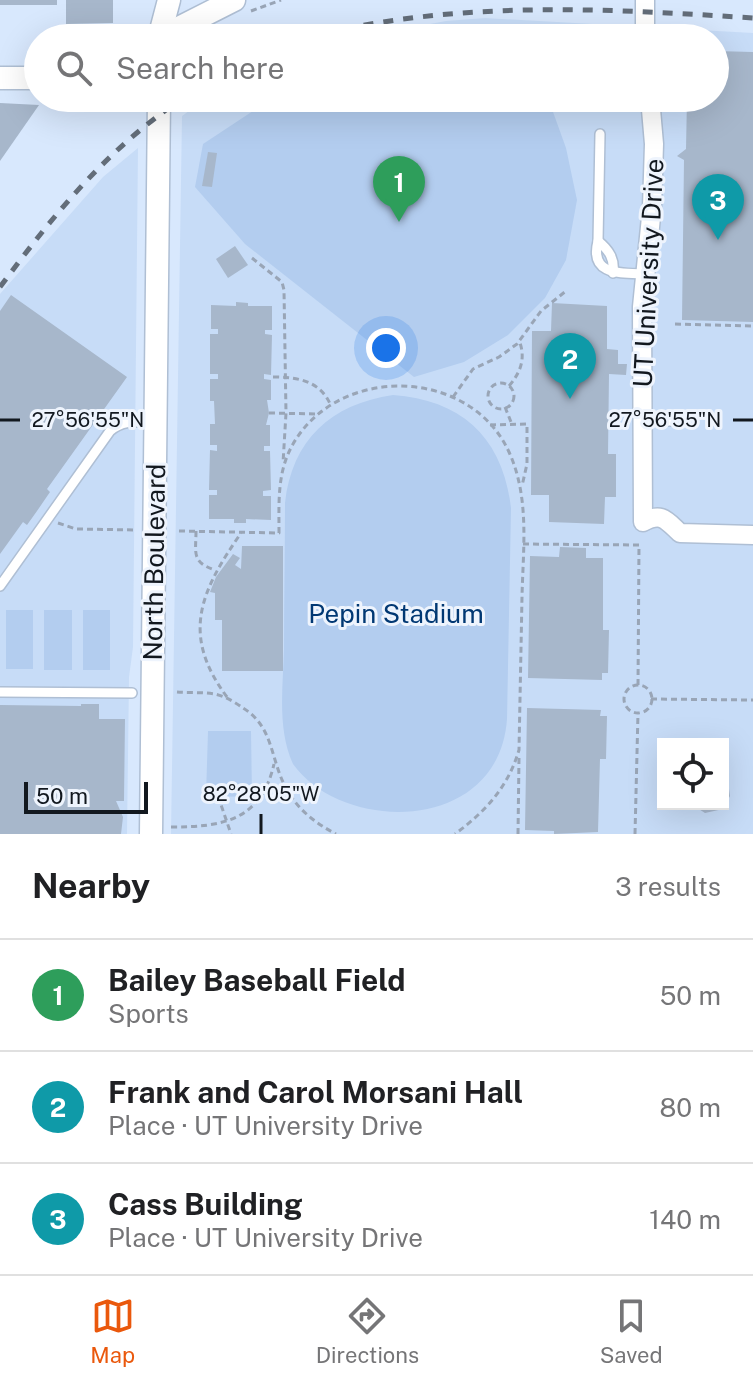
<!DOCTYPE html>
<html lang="en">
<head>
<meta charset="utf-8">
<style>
  :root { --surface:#fff; --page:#f6f6f6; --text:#202124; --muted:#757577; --line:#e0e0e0; --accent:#ea580c }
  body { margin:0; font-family:"Public Sans",sans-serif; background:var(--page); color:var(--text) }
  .controls { position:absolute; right:24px; bottom:24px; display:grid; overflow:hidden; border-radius:0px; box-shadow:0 8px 32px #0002 }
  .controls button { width:72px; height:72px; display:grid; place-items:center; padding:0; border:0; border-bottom:2px solid var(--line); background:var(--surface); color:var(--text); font:40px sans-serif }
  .scale { position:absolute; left:24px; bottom:20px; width:124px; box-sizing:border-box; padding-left:8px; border:4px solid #12181f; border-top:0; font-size:22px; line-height:28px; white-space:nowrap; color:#12181f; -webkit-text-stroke:6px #eef4fd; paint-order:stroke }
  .you { position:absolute; left:386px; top:348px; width:28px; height:28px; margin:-20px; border:6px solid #fff; border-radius:50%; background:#1a73e8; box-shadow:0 0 0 12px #1a73e833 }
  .badge { display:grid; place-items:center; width:52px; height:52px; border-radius:50%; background:var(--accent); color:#fff; font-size:26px; font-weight:700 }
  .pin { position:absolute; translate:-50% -66px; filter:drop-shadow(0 2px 4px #0008) }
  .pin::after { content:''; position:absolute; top:42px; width:28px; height:24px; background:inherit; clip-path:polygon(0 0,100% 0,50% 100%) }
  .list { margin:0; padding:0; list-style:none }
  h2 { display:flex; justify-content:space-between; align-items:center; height:104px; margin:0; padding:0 32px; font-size:34px }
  h2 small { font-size:26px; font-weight:400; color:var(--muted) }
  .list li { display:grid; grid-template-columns:52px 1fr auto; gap:24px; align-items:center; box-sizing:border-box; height:112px; padding:0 32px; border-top:2px solid var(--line) }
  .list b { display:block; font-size:30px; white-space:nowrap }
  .list p { margin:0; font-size:26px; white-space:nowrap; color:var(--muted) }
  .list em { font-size:26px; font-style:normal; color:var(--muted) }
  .icon { flex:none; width:44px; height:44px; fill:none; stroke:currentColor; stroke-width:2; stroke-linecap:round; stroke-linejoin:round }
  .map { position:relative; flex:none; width:753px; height:834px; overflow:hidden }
  .search { position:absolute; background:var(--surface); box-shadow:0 8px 32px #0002; left:24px; right:24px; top:24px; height:88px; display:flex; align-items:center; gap:20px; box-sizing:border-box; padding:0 28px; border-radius:44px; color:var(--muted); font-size:30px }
  .sheet { height:440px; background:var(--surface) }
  nav { display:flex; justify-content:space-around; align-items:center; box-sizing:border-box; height:112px; border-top:2px solid var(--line); background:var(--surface); font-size:22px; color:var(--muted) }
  nav a { display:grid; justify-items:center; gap:4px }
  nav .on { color:var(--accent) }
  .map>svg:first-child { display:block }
</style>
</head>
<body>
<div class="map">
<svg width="753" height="834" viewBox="0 0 753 834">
  <rect width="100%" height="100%" fill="#d8e8fd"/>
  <!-- built -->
  <g fill="#c7dcf7" fill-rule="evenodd">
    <path d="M485 18 753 33V834H171L182 116 207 98H715V38H355L446 21ZM663 744H723V804H663Z"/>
    <polygon points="138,148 133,647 129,677 127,834 0,834 0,294 103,177"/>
  </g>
  <!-- green -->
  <g fill="#b3cdef">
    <polygon points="461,26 479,38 431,38"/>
    <polygon points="284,98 548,98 566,148 577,200 566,260 545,298 508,335 464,362 414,377 245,244 195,187 203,144 256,109"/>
    <path d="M393 395C462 400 503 438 511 508L507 719C499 834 343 834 293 764 277 729 283 687 284 650 284 601 285 552 285 503 292 440 331 404 393 395Z"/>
    <rect x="6" y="610" width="27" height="59"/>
    <polygon points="72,610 72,670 44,670 44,610"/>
    <polygon points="110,610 110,670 83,670 83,610"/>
    <polygon points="208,731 251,731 252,797 206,796"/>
  </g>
  <!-- building -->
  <g fill="#a7b7cb">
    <rect x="0" y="0" width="57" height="5"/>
    <polygon points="66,0 113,0 113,23 66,24"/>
    <polygon points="715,51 753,52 753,322 682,320 684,160 677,156 686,149 687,98 715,98"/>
    <polygon points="0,103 39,105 0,161"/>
    <polygon points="208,152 217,153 212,187 202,186"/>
    <polygon points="235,246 248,265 228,278 216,259"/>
    <polygon points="11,295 127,377 47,489 50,492 37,511 27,525 23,522 0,554 0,311"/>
    <polygon points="236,302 248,303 248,306 272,306 272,330 265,330 265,334 272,335 271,375 264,374 264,379 271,380 271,400 267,400 269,413 266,425 270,425 270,446 264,446 264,451 270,451 271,490 263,491 263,496 271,496 271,520 246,519 246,523 234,523 234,519 209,519 209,495 217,495 217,490 209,490 210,450 217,451 217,445 210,445 210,424 215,424 214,401 210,401 210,379 218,379 218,374 210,374 210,334 218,334 218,329 211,329 211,305 236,306"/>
    <polygon points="552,303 607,306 607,349 618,350 618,364 627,364 626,375 609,374 608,454 616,454 616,497 605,497 604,524 549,522 549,495 531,495 532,331 551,331"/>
    <polygon points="242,546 283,546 283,671 222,671 222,620 215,620 215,593 210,592 216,577 233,554 240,558 235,565 241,569"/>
    <polygon points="560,547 586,548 586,558 603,558 603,630 609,630 608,673 602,673 602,680 528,678 530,556 559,557"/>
    <polygon points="81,704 99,704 99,719 125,719 124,801 116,801 123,817 121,834 0,834 0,705 81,706"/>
    <polygon points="527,708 601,710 600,716 607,716 606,759 600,759 598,832 554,834 554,831 525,830"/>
    <polygon points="723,777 728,782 730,796 723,809 705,813 691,804 723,804"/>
  </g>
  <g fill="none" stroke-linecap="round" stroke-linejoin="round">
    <defs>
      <g id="service">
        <path d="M600 134 598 241C589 276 621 273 645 274"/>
        <path d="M598 241C609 250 615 259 613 273"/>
        <polyline points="642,421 672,421"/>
        <path d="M0 586 110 431C123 419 139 422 155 422"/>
        <polyline points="0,692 132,693"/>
      </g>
      <g id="minor">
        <polyline points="645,0 645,38"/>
        <path d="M650 98 654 144 652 207 642 307 643 522C662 512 666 520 680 533L753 535"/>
      </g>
      <g id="tertiary">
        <polyline points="159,38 234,0"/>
        <polyline points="159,38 169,0"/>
        <polyline points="0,78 38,78"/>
        <polyline points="151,834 159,98"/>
      </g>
    </defs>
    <!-- service casing -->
    <use href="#service" stroke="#afbfd4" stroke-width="12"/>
    <!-- minor casing -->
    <use href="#minor" stroke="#afbfd4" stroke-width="21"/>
    <!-- tertiary casing -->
    <use href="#tertiary" stroke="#afbfd4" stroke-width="25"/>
    <!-- path -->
    <g stroke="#99a5b6" stroke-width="3" stroke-dasharray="6 4" stroke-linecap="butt">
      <polyline points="251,11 281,0"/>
      <polyline points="252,258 282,282 284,290 286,413 283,463"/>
      <polyline points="675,324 753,326"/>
      <path d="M273 377C298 377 321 381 331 406"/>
      <circle cx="501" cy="396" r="13"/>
      <path d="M509 386C521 372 526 358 519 340"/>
      <polyline points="453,397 473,369 499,357 517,344 541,311 566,291"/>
      <polyline points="505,407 511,422"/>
      <polyline points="269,413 318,414"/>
      <polyline points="490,425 527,424 527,464 522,486"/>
      <polyline points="58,523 76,529 137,530"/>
      <path d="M179 531 279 533C279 501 277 472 293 444 339 364 470 367 509 452 530 498 523 549 522 597 521 648 520 699 519 750 508 787 486 811 455 834"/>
      <path d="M196 531C196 553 191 562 215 570"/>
      <polyline points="523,544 639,545 638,686"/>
      <circle cx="638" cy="699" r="14"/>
      <path d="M177 692C189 693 202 692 215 694 224 696 235 702 243 708 274 727 270 759 286 788 297 809 315 823 336 834"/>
      <path d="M227 697C180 634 201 591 241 533"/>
      <polyline points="651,699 753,700"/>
      <polyline points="218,796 231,834"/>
      <path d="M171 827C222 827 261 821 274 764"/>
      <polyline points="518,834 519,757"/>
      <polyline points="635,834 638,713"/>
    </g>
    <!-- service -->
    <use href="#service" stroke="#fff" stroke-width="9"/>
    <!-- minor -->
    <use href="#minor" stroke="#fff" stroke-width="18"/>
    <!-- tertiary -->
    <use href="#tertiary" stroke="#fff" stroke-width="22"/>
    <!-- rail -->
    <g stroke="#636d79" stroke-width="5" stroke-dasharray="10 10" stroke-linecap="butt">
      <path d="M305 38C453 0 600 8 753 18"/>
      <path d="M0 287C55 213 106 150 183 98"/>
    </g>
  </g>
  <!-- ticks -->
  <path fill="none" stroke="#12181f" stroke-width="3" d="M0 420H20M733 420H753M261 814V834"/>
  <g text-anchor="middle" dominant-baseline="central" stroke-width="6" stroke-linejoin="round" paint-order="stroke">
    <!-- street labels -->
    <g font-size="26" fill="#12181f" stroke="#eef4fd">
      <text transform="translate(648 273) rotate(-87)">UT University Drive</text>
      <text transform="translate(154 562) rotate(-89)">North Boulevard</text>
    </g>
    <!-- park labels -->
    <g font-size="26" fill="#013873" stroke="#eef4fd">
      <text x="396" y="613">Pepin Stadium</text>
    </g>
  </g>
  <g font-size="20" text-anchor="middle" fill="#12181f" stroke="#eef4fd" stroke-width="6" stroke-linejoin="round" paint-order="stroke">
    <text x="88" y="427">27°56'55"N</text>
    <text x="665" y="427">27°56'55"N</text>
    <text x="261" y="801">82°28'05"W</text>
  </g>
</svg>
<div class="controls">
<button><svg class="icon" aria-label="locate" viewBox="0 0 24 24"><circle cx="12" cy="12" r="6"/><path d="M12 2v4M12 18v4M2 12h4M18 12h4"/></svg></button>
</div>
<div class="scale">50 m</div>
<div class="you"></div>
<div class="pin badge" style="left:399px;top:222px;background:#2e9e5b">1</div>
<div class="pin badge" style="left:570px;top:399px;background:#0f9aa8">2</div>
<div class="pin badge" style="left:718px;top:240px;background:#0f9aa8">3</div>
<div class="search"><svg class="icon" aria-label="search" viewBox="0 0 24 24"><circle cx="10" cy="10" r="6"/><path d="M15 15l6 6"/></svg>Search here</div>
</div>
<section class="sheet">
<h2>Nearby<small>3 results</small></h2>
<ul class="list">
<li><span class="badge" style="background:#2e9e5b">1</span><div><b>Bailey Baseball Field</b><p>Sports</p></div><em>50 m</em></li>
<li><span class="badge" style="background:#0f9aa8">2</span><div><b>Frank and Carol Morsani Hall</b><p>Place · UT University Drive</p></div><em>80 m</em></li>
<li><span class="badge" style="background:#0f9aa8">3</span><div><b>Cass Building</b><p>Place · UT University Drive</p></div><em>140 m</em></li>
</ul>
</section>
<nav>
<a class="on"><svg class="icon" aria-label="map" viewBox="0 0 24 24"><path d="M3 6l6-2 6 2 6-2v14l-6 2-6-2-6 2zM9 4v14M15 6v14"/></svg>Map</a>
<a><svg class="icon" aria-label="directions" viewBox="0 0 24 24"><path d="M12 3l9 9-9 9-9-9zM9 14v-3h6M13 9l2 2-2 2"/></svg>Directions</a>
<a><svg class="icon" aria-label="saved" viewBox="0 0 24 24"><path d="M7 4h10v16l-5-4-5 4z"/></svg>Saved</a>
</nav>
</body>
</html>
